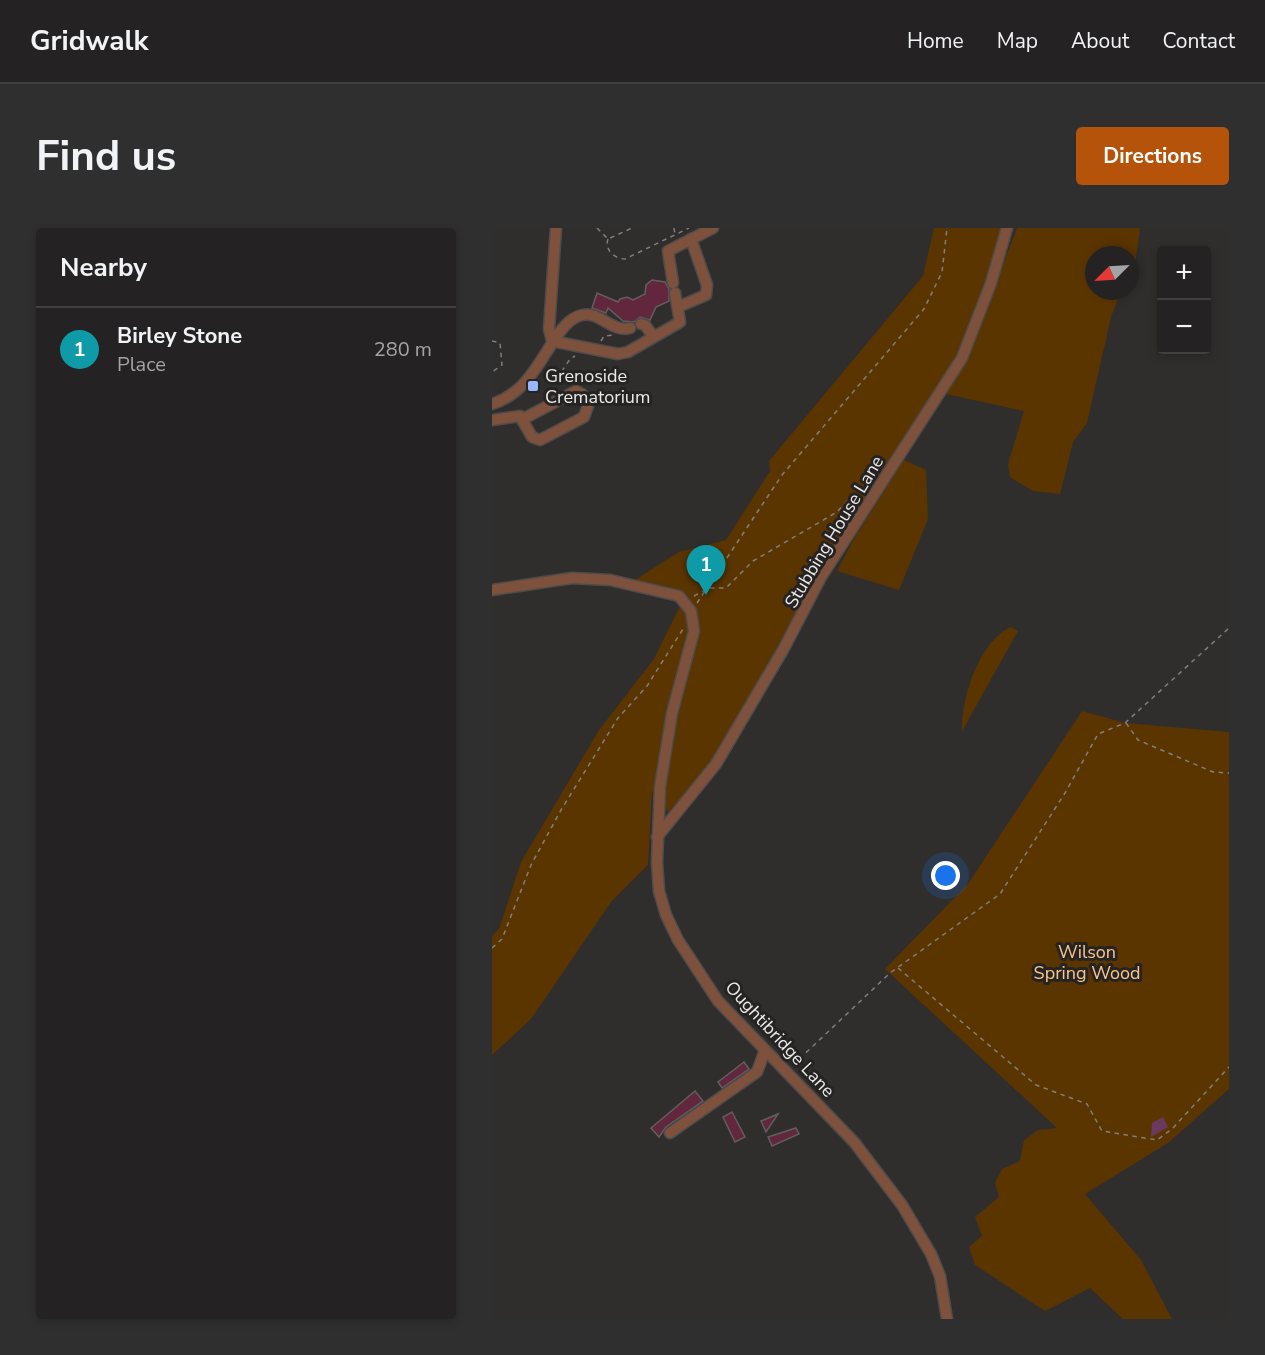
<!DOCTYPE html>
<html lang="en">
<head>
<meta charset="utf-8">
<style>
  :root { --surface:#242222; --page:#302f2f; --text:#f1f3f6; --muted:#a3a4a5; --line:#413f40; --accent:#b45309 }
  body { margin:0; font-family:"Nunito Sans",sans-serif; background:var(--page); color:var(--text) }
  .controls { position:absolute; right:18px; top:18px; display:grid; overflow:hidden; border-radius:6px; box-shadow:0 3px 9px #0003 }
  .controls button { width:54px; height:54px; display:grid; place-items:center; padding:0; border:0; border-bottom:2px solid var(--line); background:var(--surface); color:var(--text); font:30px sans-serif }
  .compass { position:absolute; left:593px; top:18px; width:54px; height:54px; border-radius:50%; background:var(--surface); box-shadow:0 3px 9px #0003; rotate:246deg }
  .you { position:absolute; left:454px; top:648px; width:21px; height:21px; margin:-15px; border:4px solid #fff; border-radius:50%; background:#1a73e8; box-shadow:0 0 0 9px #1a73e833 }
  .badge { display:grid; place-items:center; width:39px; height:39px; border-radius:50%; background:var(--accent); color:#fff; font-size:20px; font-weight:700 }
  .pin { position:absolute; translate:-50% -50px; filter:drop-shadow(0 2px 3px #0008) }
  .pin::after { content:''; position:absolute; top:32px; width:21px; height:18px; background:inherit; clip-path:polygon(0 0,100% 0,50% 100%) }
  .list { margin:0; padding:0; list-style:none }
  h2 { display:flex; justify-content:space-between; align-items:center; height:78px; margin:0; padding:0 24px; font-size:26px }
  h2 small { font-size:20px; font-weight:400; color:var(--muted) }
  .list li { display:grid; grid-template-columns:39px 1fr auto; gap:18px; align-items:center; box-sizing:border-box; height:84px; padding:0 24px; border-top:2px solid var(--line) }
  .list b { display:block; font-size:22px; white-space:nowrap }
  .list p { margin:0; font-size:20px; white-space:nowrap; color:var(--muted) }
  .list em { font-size:20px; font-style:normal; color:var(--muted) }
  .map { position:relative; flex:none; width:737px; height:1091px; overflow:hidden; border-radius:6px }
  header { display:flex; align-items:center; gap:36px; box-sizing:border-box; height:84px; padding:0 30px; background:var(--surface); border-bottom:2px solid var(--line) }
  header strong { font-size:28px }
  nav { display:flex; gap:33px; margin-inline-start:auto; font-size:21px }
  .intro { display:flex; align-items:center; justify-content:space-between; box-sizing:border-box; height:144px; padding:0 36px }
  h1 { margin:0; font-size:42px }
  .button { padding:15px 27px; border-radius:6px; background:var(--accent); color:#fff; font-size:21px; font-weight:700 }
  main { display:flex; gap:36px; padding:0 36px }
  aside { flex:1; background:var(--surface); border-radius:6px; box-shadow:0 3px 9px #0003 }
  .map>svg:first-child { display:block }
</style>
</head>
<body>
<header>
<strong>Gridwalk</strong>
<nav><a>Home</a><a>Map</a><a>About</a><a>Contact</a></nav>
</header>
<div class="intro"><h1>Find us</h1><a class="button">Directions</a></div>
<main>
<aside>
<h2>Nearby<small></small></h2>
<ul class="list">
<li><span class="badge" style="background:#0f9aa8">1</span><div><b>Birley Stone</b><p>Place</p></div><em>280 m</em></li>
</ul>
</aside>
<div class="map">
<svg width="737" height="1091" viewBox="0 0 737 1091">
  <rect width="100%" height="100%" fill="#302d2d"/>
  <!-- green -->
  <g fill="#5a3500">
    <polygon points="442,0 511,0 469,124 326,345 222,534 176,584 160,563 156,637 119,674 39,791 0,827 0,708 7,701 29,634 107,502 162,431 194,366 176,359 143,352 187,324 234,312 278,243 277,233 431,48"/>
    <polygon points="525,0 648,0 643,37 638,41 638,27 602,27 602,63 629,63 619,89 595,195 581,214 568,266 541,263 518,249 516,236 532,183 454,166 475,130"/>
    <polygon points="412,232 434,242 436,291 407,362 345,343 363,309"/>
    <path d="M519 399 526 403 470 503C469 470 487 413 519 399Z"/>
    <polygon points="590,483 633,495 737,504 737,861 676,915 593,966 649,1032 680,1091 631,1091 598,1060 553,1083 483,1037 477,1019 490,1008 483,989 507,969 503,955 510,941 528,933 532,912 546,902 565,900 393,741 476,656"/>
  </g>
  <!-- water -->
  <polygon fill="#6b385f" points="671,889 676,899 659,909 660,895"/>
  <!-- building -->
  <g fill="#63273d" stroke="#615e5f" stroke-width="1.5">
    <polygon points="160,52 173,54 177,61 177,73 164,79 158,92 148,89 142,94 131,93 116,80 114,85 100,80 105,65 126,74 128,71 135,69 141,72 153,66 154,57"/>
    <polygon points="252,834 257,841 230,860 226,854"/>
    <polygon points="203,863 211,873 174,899 167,909 159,900"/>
    <polygon points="240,884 253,909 243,914 231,889"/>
    <polygon points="286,886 274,904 269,893"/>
    <polygon points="304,900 307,906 280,918 276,909"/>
  </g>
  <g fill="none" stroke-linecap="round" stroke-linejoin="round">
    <defs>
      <g id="minor">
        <polyline points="64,0 57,101 60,113 126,126 136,124 188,94 183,65"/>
        <polyline points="181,55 176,23 221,0"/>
        <polyline points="186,79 214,67 215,57 199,11"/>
        <polyline points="149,96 153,97 161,108"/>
        <path d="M0 176C50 161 58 94 90 87 108 83 120 105 138 100"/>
        <polyline points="0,192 28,188 40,209 48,212 92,189 96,178 90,166 84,163 31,191"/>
        <polyline points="0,362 80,350 118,352 187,368 199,383 202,403 180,485 168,559 165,634 167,663 174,687 186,712 226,773 362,914 410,977 439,1026 448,1048 455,1091"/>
        <polyline points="165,609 224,536 291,422 329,349 470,130 499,55 515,0"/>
        <polyline points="178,905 265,844 273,822"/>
      </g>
    </defs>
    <!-- minor casing -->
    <use href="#minor" stroke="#4e4b4b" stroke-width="13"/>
    <!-- path -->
    <g stroke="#817e7e" stroke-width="1.5" stroke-dasharray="4.5 4.5" stroke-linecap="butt">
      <polyline points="105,0 116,11 140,0"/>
      <polyline points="182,0 183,7"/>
      <path d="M116 11C112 22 123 31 133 31L197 0"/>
      <polyline points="0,113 8,115 10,137 0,144"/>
      <polyline points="109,113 112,108 122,107"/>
      <polyline points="71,151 68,146 78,131 83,128"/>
      <polyline points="202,368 217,360 234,360 261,333 345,284 358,270 368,269"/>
      <polyline points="205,375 290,247 432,81 450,44 455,0"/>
      <polyline points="634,495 646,512 721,544 737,545"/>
      <polyline points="0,720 10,711 39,637 69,582 126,490 155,458 191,401"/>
      <polyline points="406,740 544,857 595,876 610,903 665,912 680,901 737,839"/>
      <polyline points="301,837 398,745 508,666 573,565 606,506 633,495 737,400"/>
    </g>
    <!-- minor -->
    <use href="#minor" stroke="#7e513d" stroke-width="10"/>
  </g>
  <!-- markers -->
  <rect fill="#98b5fd" stroke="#262323" stroke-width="2" x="35" y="152" width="12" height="12" rx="3"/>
  <g text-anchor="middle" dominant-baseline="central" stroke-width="6" stroke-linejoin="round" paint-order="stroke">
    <!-- poi labels -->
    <g font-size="18" fill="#eae8e8" stroke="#262323" text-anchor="start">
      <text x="53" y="148">Grenoside<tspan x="53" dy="21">Crematorium</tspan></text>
    </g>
    <!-- street labels -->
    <g font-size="18" fill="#eae8e8" stroke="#262323">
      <text transform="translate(342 304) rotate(-59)">Stubbing House Lane</text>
      <text transform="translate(288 811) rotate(47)">Oughtibridge Lane</text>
    </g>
    <!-- park labels -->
    <g font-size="18" fill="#fbc68c" stroke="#262323">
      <text x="595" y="724">Wilson<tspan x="595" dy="21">Spring Wood</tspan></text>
    </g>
  </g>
</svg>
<div class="controls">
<button>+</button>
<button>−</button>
</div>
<svg class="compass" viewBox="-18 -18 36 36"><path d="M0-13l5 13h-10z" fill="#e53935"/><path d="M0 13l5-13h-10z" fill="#a3a4a5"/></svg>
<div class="you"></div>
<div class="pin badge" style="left:214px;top:367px;background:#0f9aa8">1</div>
</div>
</main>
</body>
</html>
